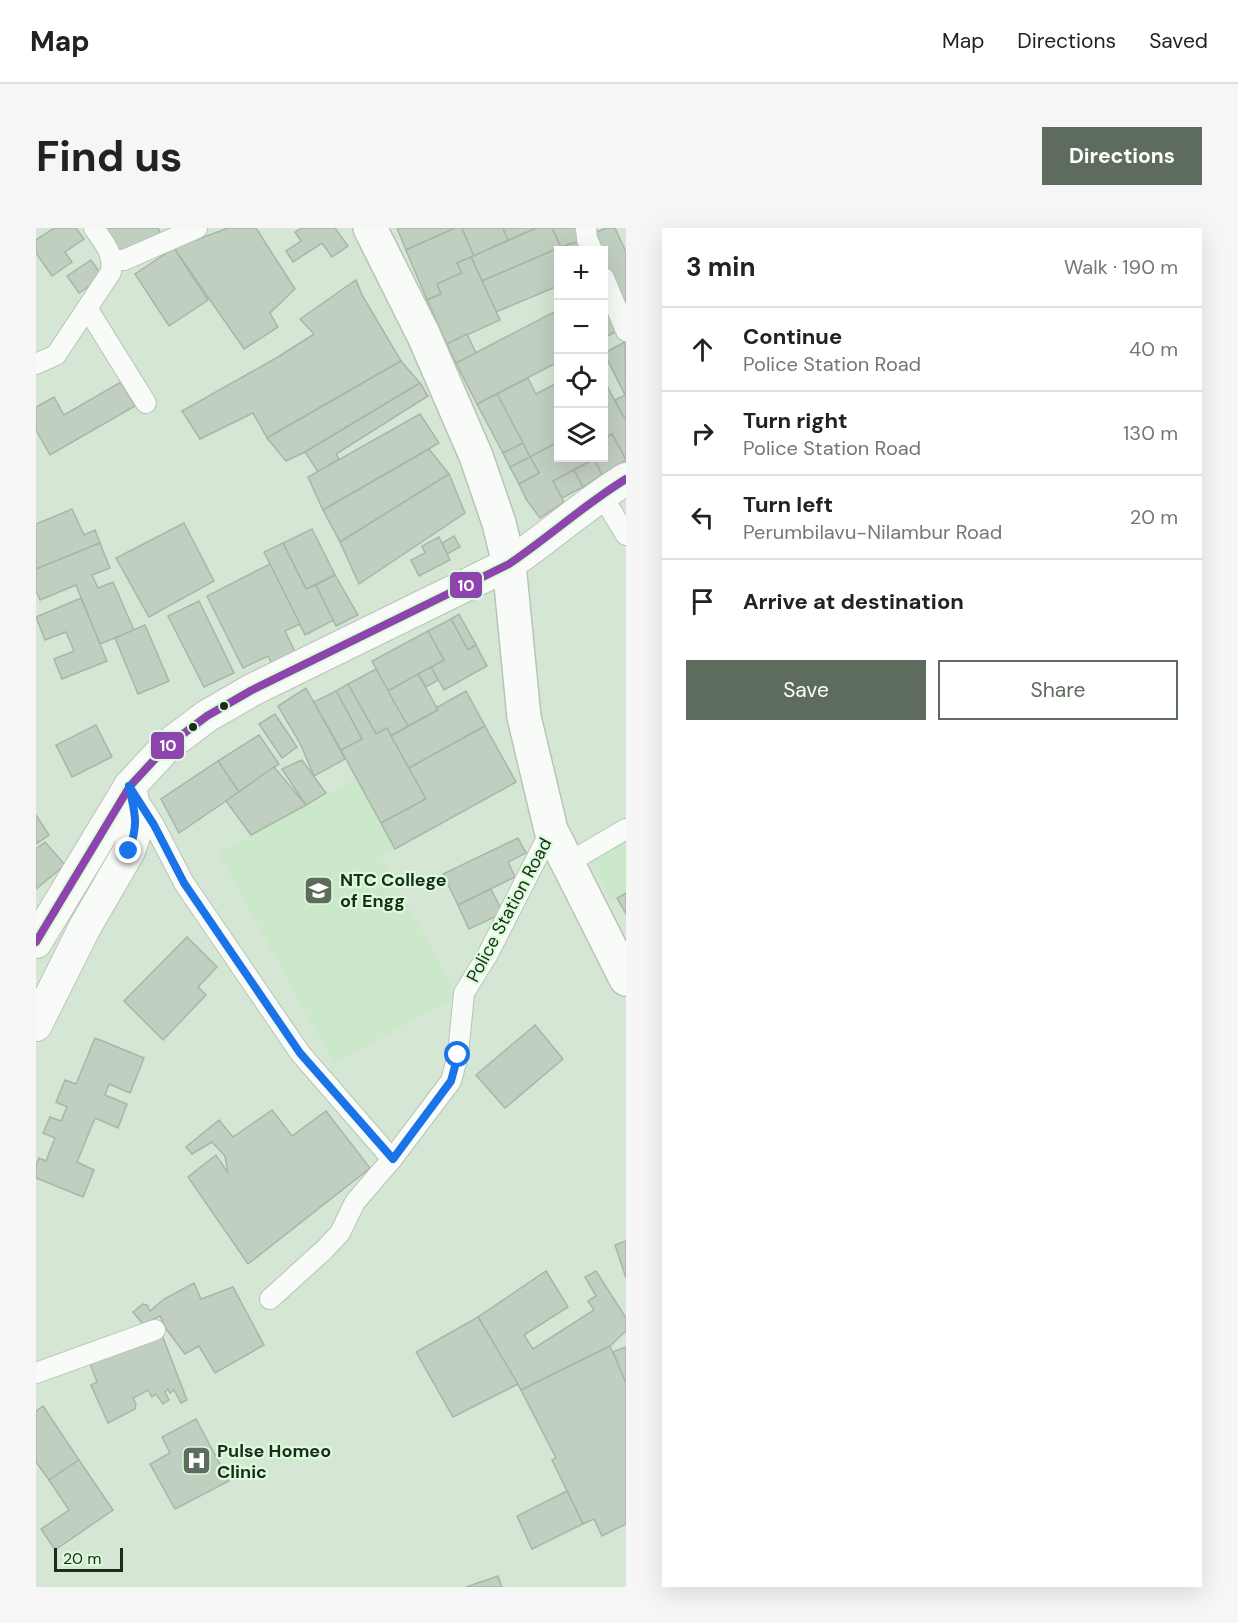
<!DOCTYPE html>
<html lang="en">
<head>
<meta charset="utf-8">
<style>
  :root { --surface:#fff; --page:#f6f6f6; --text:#222; --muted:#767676; --line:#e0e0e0; --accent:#5d6c5d }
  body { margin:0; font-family:"DM Sans",sans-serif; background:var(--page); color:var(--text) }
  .controls { position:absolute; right:18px; top:18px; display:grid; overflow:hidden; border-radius:0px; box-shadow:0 6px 24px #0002 }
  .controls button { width:54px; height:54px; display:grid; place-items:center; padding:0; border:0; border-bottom:2px solid var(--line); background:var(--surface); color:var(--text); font:30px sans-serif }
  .scale { position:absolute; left:18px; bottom:15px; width:69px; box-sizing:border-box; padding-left:6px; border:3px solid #1d2a1d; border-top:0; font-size:16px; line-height:21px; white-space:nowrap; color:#1d2a1d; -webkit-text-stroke:4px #dafdd9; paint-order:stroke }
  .stop { position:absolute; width:18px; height:18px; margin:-14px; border:4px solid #1a73e8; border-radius:50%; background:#fff }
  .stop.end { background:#1a73e8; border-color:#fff; box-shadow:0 2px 6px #0008 }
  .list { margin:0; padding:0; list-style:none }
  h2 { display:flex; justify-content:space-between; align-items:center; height:78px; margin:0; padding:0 24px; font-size:26px }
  h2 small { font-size:20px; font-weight:400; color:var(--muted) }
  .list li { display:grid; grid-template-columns:39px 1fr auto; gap:18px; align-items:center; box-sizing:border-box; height:84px; padding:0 24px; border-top:2px solid var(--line) }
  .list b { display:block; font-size:22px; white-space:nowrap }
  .list p { margin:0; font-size:20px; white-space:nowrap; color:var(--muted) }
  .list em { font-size:20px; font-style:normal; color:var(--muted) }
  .actions { display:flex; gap:12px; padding:18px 24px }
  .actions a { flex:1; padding:14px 0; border:2px solid var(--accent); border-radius:0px; text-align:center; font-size:21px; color:var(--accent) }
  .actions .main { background:var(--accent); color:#fff }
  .icon { flex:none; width:33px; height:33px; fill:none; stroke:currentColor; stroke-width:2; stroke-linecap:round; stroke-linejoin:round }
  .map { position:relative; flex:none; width:590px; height:1359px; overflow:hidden; border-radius:0px }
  header { display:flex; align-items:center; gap:36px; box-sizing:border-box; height:84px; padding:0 30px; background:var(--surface); border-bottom:2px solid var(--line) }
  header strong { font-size:28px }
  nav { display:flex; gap:33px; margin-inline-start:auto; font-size:21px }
  .intro { display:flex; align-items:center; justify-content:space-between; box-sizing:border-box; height:144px; padding:0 36px }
  h1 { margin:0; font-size:42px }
  .button { padding:15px 27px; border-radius:0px; background:var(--accent); color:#fff; font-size:21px; font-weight:700 }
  main { display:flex; gap:36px; padding:0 36px }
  aside { flex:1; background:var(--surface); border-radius:0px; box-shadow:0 6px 24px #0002 }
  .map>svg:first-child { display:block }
</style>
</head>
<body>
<header>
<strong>Map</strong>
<nav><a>Map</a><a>Directions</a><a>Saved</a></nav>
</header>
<div class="intro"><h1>Find us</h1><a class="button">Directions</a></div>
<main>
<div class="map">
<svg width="590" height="1359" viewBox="0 0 590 1359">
  <rect width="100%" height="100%" fill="#d5e7d4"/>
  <!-- built -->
  <g fill="#cbe9ca">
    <polygon points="320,550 359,621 345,629 422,768 298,836 182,625"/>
    <polygon points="590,612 590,665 576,673 553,632"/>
  </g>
  <!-- building -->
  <g fill="#c1cfc0" stroke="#a8b6a7" stroke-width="1.5">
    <polygon points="18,0 40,0 48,11 29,24 36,34 16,48 0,25 0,12"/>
    <polygon points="65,0 122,0 125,6 82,30"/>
    <polygon points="192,0 220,0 259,61 234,85 242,99 208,121 138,20"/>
    <polygon points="266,0 299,0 312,18 296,29 286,15 257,34 250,23 265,13 259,4"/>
    <polygon points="361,0 419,0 370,22"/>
    <polygon points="419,0 426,0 438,28 421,35 426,45 401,56 405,66 391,72 370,22"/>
    <polygon points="426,0 467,0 472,12 438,28"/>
    <polygon points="467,0 501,0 472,12"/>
    <polygon points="501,0 516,0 525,19 446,53 435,29"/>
    <polygon points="516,0 543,0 547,12 525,19"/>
    <polygon points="570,0 579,0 590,24 590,92 568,34 568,22 563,22 556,6"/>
    <polygon points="547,12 550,22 522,22 522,58 460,84 446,53 525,19"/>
    <polygon points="138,20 172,72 133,98 99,46"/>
    <polygon points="435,29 464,92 411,116 391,72 405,66 401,56 426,45 421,35"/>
    <polygon points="55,32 67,49 43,65 31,48"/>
    <polygon points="320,52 326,67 365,133 231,210 217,185 164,211 146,183 242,129 278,106 264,91"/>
    <polygon points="568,77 581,103 568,110"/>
    <polygon points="522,82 522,134 441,176 420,135"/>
    <polygon points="431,106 440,125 420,135 411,116"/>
    <polygon points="589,114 590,189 588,190 579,172 589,167 568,125"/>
    <polygon points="365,133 384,155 269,224 250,233 231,210"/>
    <polygon points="492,150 500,166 519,156 522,164 522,214 494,229 461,166"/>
    <polygon points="85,154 99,178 14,227 0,202 0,179 18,169 28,187"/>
    <polygon points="384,155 392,168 300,226 303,231 282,244 269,224"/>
    <polygon points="570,156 588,190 590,189 590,231 576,206 568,211 568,158"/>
    <polygon points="461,166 487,215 467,225 441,176"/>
    <polygon points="384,186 403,215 287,282 272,249"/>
    <polygon points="576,206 590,232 566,247 557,230 568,230 568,211"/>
    <polygon points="522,214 522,230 557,230 558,231 517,253 528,274 504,290 490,271 483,256 503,245 494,229"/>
    <polygon points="487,215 494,229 474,239 467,225"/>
    <polygon points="393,221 413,246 304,314 287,282"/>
    <polygon points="494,229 503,245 483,256 474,239"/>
    <polygon points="558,231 566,247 547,259 538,242"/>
    <polygon points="538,242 547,259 526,270 517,253"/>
    <polygon points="413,246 429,285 323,356 304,314"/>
    <polygon points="36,281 48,307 59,302 64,315 0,341 0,296"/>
    <polygon points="148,295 178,353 113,389 80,330"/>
    <polygon points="276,301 299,347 270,361 247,315"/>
    <polygon points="418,308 424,319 411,326 406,315"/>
    <polygon points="403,309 414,332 383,348 375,332 389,325 386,318"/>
    <polygon points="64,315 74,340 56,347 62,360 77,354 98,402 64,416 40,357 4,372 0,363 0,341"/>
    <polygon points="247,315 270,361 280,357 298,392 269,407 228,324"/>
    <polygon points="234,336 264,396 249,403 259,424 236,436 232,428 207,440 171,368"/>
    <polygon points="299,347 322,387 300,398 280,357"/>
    <polygon points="45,370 71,433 26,451 18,431 38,423 30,404 9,412 0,389"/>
    <polygon points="163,373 198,445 168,459 132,388"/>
    <polygon points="423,386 440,417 432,422 415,391"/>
    <polygon points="415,391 432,422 440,417 451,438 408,462 395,439 408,432 392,403"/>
    <polygon points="109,397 133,453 102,466 79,410"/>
    <polygon points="392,403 408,432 352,463 336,433"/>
    <polygon points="395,439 402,452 390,459 382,446"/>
    <polygon points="340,441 372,498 355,508 351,500 340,506 312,456"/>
    <polygon points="382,446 402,482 372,498 352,463"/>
    <polygon points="312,456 340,506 351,500 390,571 345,595 305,522 326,511 300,463"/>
    <polygon points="270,460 309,531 278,548 264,515 242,478"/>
    <polygon points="300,463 326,511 305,522 278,474"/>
    <polygon points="430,463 449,498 373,540 355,508 402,482 400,480"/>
    <polygon points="239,486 261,519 246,530 223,496"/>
    <polygon points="60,497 76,529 36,549 20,517"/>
    <polygon points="449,498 480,554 359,621 345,595 390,571 373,540"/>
    <polygon points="223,507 243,536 203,564 182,533"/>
    <polygon points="266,532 290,565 270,577 246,541"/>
    <polygon points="182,533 203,564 143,605 125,571"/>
    <polygon points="238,539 270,577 215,607 190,573"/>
    <polygon points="0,587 13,607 0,616"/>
    <polygon points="482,610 490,625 472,634 479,649 422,677 407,646"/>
    <polygon points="9,614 29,637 0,661 0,621"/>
    <polygon points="455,661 467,685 433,701 422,677"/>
    <polygon points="590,665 590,686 581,670"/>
    <polygon points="151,709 181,739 162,759 170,767 127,812 88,773"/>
    <polygon points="499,797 527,831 469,880 440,847"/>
    <polygon points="59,810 108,830 94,865 73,856 69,867 91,876 82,900 59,890 41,934 58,942 47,969 0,950 0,937 3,930 10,933 19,910 7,905 14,889 25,893 31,879 20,874 29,852 40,856"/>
    <polygon points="236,882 256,908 290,883 334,940 212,1036 152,949 180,927 192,945 189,928 176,914 156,926 150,919 183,892 197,909"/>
    <polygon points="590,1013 590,1050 579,1017"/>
    <polygon points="510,1043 532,1079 488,1107 497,1121 558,1082 552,1073 560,1068 549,1049 560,1043 590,1090 590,1103 574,1118 485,1162 442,1089"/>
    <polygon points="158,1055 165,1071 197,1059 228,1117 179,1145 163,1118 149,1126 131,1102 124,1088 107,1096 97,1084 107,1076 111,1077 114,1083 128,1071"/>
    <polygon points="442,1089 482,1156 417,1189 380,1124"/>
    <polygon points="126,1107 151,1172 145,1175 138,1162 134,1165 132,1161 129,1164 133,1172 127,1176 120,1166 116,1169 112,1162 97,1170 100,1176 99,1181 72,1195 55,1157 61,1154 52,1130"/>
    <polygon points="574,1118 590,1155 590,1296 566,1308 558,1291 547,1296 516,1232 520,1230 485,1162"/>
    <polygon points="590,1119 590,1155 577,1124"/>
    <polygon points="7,1178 43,1232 13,1252 0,1234 0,1183"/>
    <polygon points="160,1191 193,1253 139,1281 114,1236 134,1225 126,1209"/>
    <polygon points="43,1232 77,1282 19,1322 5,1301 33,1282 13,1252"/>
    <polygon points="531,1263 547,1296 496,1321 481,1288"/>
    <polygon points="462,1348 466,1359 430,1359"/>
  </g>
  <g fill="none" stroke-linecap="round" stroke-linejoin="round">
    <defs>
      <g id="minor">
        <polyline points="550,0 551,11 556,22"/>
        <polyline points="77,32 88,32 161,0"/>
        <polyline points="568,50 590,103"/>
        <polyline points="51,80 110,175"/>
        <path d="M0 136 20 127 75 44C78 24 68 16 58 0"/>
        <polyline points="565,266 590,307"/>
        <polyline points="102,572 118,597 148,655 264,825 356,931 415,853 422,827 428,765 452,726 515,602"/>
        <polyline points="532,635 590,601"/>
        <polyline points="234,1071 288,1022 304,1005 319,974 356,931"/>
        <polyline points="0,1145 119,1102"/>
      </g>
      <g id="primary">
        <path d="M0 714 94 558 131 518 171 488 216 462 473 336C513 309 549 276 590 251"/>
        <polyline points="0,797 49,699 93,623 100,602 100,589 94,558"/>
      </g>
      <polyline id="trunk" points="334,0 388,108 440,228 463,295 473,336 488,489 515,602 590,751"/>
    </defs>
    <!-- minor casing -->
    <use href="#minor" stroke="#b7c5b6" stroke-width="22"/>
    <!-- primary casing -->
    <use href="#primary" stroke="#b7c5b6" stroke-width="34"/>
    <!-- trunk casing -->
    <use href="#trunk" stroke="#b7c5b6" stroke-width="36"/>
    <!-- minor -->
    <use href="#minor" stroke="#f9fbf9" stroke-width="20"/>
    <!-- primary -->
    <use href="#primary" stroke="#f9fbf9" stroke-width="32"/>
    <!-- trunk -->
    <use href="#trunk" stroke="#f9fbf9" stroke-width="33"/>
    <defs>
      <path id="bus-1" d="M0 714 94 558 131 518 171 488 216 462 473 336C513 309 549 276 590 251"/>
    </defs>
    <!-- bus-1 casing -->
    <use href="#bus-1" stroke="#dafdd9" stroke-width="12"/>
    <!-- bus-1 -->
    <use href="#bus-1" stroke="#8e44ad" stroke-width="8"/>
  </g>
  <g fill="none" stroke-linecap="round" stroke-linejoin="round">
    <!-- route -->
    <path stroke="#1a73e8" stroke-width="8" d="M93 623C103 594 99 587 93 558L118 597 148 655 264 825 357 931 415 853 422 827"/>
  </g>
  <!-- icons -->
  <defs>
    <symbol id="university-square" viewBox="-11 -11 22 22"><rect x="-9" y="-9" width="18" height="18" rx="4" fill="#5d6c5d" stroke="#dafdd9"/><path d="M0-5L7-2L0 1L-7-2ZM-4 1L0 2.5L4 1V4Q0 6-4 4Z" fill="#fff"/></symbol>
    <symbol id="hospital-square" viewBox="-11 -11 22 22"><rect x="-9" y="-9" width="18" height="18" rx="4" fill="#5d6c5d" stroke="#dafdd9"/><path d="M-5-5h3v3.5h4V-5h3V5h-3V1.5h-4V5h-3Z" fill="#fff"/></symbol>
  </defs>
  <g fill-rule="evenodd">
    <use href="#university-square" x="266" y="646" width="33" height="33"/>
    <use href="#hospital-square" x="144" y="1216" width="33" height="33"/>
  </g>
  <!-- markers -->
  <g fill="#1d2a1d" stroke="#dafdd9" stroke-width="2">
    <circle cx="188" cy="478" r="5"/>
    <circle cx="157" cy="499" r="5"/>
  </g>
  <g text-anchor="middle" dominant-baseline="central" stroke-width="4.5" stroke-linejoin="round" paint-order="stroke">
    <!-- poi labels -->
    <g font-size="18" font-weight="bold" fill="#1d2a1d" stroke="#dafdd9" text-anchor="start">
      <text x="304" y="652">NTC College<tspan x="304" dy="21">of Engg</tspan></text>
      <text x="181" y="1223">Pulse Homeo<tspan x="181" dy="21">Clinic</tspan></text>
    </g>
    <!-- street labels -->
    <g font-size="18" fill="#1d2a1d" stroke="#dafdd9">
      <text transform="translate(473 682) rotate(-62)">Police Station Road</text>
    </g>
  </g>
  <g stroke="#dafdd9" stroke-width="2">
    <rect x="413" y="343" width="34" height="28" rx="6" fill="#8e44ad"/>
    <rect x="114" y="503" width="35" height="29" rx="6" fill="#8e44ad"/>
  </g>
  <g font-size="16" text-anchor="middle" font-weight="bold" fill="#fff">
    <text x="430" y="363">10</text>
    <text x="132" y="523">10</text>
  </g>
</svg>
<div class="controls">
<button>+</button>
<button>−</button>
<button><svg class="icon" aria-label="locate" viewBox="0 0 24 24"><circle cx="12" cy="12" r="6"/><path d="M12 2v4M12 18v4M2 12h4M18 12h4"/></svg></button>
<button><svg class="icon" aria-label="layers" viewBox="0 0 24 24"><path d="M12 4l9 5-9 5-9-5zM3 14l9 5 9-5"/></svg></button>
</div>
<div class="scale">20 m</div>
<div class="stop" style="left:422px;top:827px"></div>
<div class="stop end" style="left:93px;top:623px"></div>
</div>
<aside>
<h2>3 min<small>Walk · 190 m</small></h2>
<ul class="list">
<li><svg class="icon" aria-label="ahead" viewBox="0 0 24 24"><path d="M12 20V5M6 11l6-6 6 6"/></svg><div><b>Continue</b><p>Police Station Road</p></div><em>40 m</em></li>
<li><svg class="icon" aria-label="right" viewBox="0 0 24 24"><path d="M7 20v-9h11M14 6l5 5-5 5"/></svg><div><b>Turn right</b><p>Police Station Road</p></div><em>130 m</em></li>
<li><svg class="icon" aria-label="left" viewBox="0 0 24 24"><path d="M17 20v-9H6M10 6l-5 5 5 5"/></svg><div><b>Turn left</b><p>Perumbilavu-Nilambur Road</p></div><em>20 m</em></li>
<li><svg class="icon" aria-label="arrive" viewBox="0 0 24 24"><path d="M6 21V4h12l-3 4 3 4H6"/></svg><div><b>Arrive at destination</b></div></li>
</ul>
<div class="actions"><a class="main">Save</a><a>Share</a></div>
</aside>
</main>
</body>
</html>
